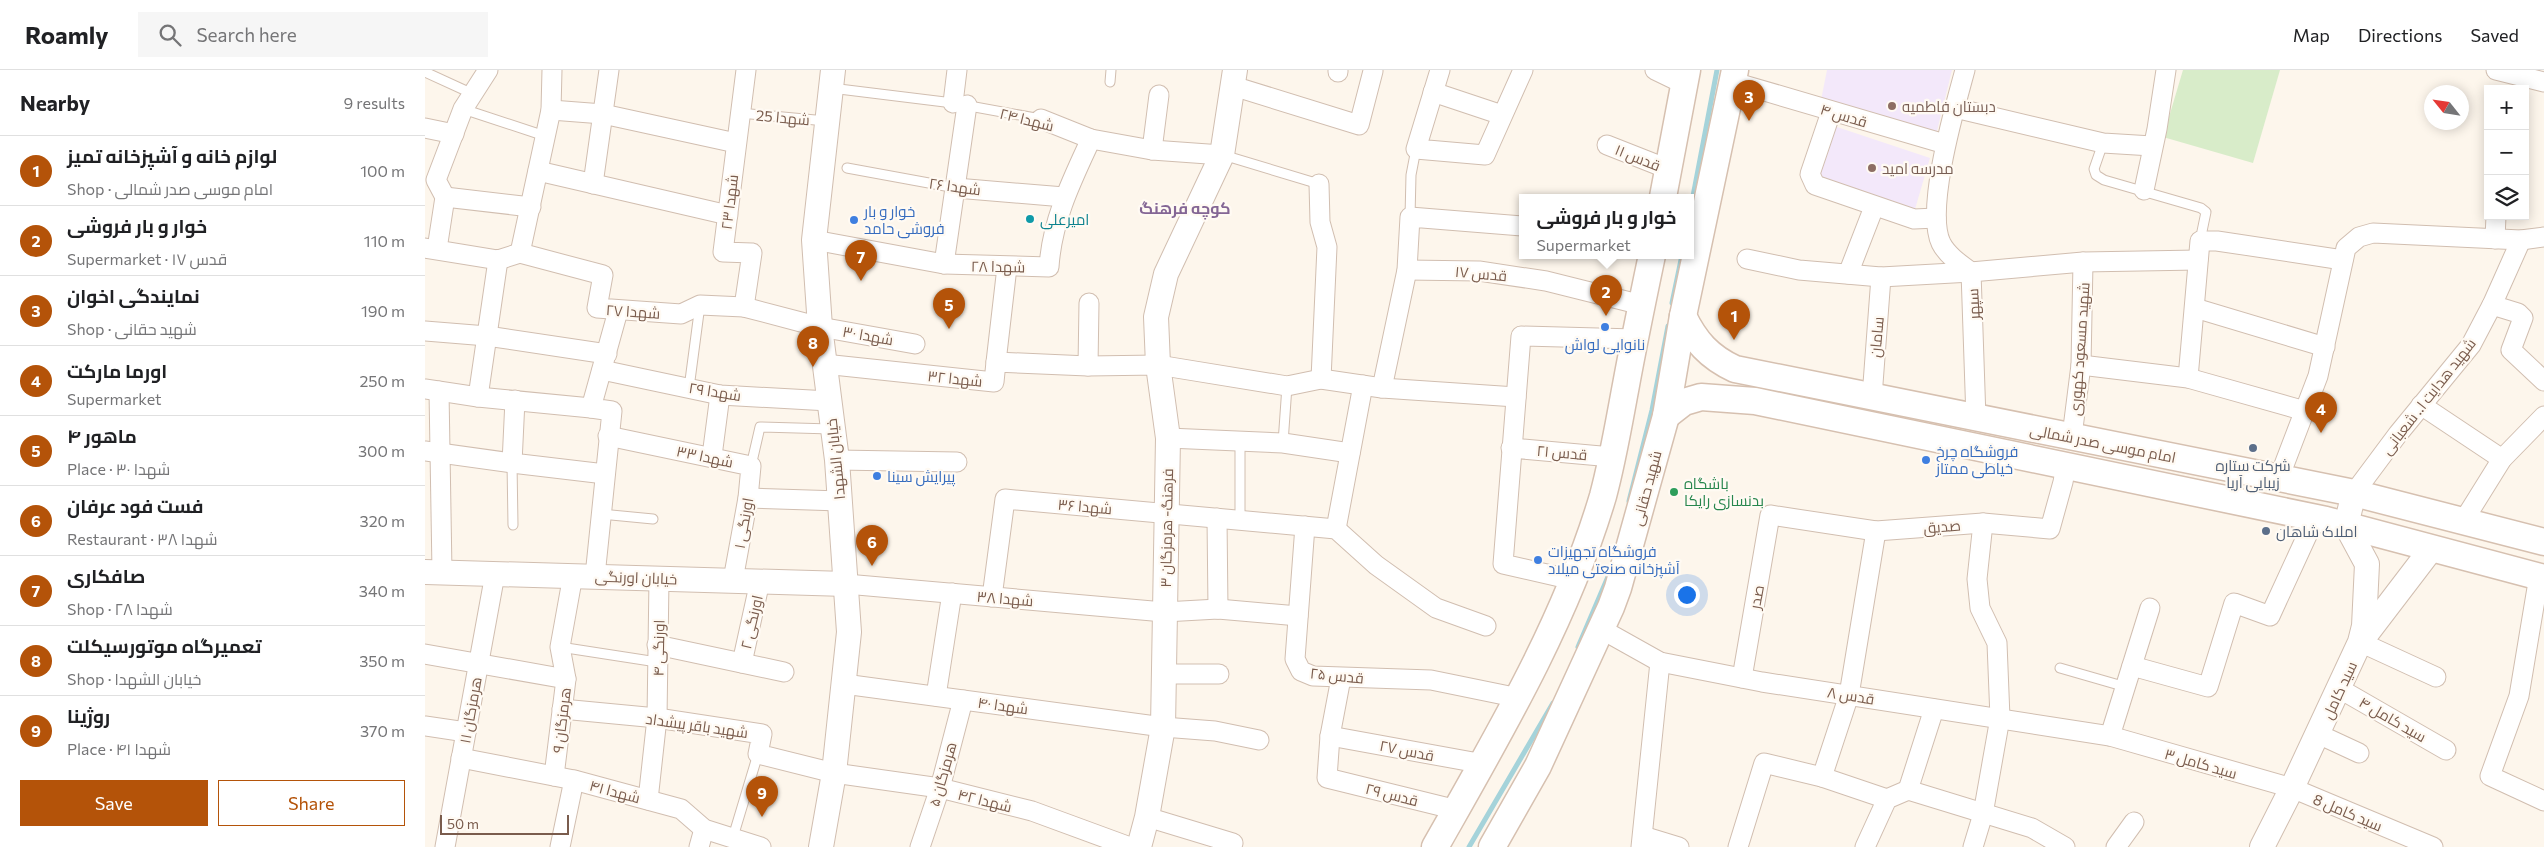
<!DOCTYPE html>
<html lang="en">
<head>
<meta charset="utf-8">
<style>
  :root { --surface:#fff; --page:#f6f6f6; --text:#202124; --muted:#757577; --line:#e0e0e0; --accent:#b45309 }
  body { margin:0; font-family:Commissioner,Cairo,sans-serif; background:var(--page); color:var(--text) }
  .controls { position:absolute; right:15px; top:15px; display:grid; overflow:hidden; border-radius:0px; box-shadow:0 2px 12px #0003 }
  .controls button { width:45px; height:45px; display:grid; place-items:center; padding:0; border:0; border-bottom:1px solid var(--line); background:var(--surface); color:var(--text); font:25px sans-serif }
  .compass { position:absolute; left:1999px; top:15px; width:45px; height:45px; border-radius:50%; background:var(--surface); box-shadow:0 2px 12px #0003; rotate:300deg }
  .scale { position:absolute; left:15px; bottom:12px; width:129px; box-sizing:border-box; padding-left:5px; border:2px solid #7a5c4d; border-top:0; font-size:14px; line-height:18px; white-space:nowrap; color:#7a5c4d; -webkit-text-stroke:4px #fffaf3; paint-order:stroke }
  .you { position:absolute; left:1261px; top:524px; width:18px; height:18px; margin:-12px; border:4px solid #fff; border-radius:50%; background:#1a73e8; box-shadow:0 0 0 8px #1a73e833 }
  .badge { display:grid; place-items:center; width:32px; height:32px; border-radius:50%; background:var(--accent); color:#fff; font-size:16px; font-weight:700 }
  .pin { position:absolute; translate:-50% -41px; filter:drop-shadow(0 1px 2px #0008) }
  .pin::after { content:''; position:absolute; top:26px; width:18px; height:15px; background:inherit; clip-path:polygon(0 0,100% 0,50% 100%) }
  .popup { position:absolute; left:1094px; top:124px; width:175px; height:65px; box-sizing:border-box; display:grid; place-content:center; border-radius:0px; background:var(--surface); filter:drop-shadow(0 1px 4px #0005); font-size:16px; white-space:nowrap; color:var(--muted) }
  .popup b { font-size:19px; color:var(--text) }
  .popup::after { content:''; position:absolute; left:50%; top:100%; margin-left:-10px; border:10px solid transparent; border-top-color:var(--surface) }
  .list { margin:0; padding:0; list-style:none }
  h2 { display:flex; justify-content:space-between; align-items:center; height:65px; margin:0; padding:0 20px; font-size:21px }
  h2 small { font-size:16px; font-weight:400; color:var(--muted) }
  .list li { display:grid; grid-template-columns:32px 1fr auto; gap:15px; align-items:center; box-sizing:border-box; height:70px; padding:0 20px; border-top:1px solid var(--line) }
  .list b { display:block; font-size:19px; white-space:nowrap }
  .list p { margin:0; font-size:16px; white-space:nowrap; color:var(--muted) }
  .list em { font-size:16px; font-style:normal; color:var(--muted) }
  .actions { display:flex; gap:10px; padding:15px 20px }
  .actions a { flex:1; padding:11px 0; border:1px solid var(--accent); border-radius:0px; text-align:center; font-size:18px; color:var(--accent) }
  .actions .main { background:var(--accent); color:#fff }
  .icon { flex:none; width:28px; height:28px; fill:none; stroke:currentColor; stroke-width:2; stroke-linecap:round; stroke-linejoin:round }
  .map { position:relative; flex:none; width:2119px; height:777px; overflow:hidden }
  header { display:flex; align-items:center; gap:30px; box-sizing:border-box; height:70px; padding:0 25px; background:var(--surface); border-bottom:1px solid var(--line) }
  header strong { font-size:24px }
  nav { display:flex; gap:28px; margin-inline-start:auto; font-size:18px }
  .search { width:350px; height:45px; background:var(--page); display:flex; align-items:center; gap:12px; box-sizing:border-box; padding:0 18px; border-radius:0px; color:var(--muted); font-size:19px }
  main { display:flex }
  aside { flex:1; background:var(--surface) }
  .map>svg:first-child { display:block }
</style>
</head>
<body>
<header>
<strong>Roamly</strong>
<div class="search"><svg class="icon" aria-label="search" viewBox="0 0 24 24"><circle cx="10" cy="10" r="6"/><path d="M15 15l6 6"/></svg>Search here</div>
<nav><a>Map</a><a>Directions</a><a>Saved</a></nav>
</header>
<main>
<aside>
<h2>Nearby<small>9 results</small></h2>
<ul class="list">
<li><span class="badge">1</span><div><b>لوازم خانه و آشپزخانه تمیز</b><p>Shop · امام موسی صدر شمالی</p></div><em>100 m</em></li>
<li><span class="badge">2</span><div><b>خوار و بار فروشی</b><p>Supermarket · قدس ۱۷</p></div><em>110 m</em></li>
<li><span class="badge">3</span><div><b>نمایندگی اخوان</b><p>Shop · شهید حقانی</p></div><em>190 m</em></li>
<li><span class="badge">4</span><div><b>اورما مارکت</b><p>Supermarket</p></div><em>250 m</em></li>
<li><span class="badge">5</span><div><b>ماهور ۴</b><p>Place · شهدا ۳۰</p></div><em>300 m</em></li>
<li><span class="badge">6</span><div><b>فست فود عرفان</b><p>Restaurant · شهدا ۳۸</p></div><em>320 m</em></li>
<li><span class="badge">7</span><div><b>صافکاری</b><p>Shop · شهدا ۲۸</p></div><em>340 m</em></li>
<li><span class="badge">8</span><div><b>تعمیرگاه موتورسیکلت</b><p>Shop · خیابان الشهدا</p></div><em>350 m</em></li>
<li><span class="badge">9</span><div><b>روژینا</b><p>Place · شهدا ۴۱</p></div><em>370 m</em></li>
</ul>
<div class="actions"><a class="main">Save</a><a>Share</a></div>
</aside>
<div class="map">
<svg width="2119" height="777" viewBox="0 0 2119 777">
  <rect width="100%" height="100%" fill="#fdf6ec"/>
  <!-- education -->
  <g fill="#f3e8fa">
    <polygon points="1402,0 1527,0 1511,65 1396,30"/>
    <polygon points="1409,56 1505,88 1488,146 1389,109"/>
  </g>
  <!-- green -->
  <polygon fill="#d8ecc9" points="1758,0 1855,0 1828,93 1738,67"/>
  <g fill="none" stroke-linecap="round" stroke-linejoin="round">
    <!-- stream -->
    <g stroke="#a5d3da" stroke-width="5">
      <polyline points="1265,142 1292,0"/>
      <polyline points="1247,233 1257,185"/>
      <polyline points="1204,431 1227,340 1243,256"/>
      <polyline points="1153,577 1185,502"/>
      <polyline points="1044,777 1128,633"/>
    </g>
    <defs>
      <g id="service">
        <polyline points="0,2 48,24"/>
        <polyline points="685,12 686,0"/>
        <polyline points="406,18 528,33 616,49"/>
        <polyline points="38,39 120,66"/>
        <polyline points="315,43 401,51"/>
        <polyline points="1678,73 1669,99 1671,105 1679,110 1776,138 1781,142 1775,171"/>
        <polyline points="798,85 894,114"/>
        <polyline points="422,98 531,118"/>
        <polyline points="985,147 986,105 991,79"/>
        <polyline points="264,318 275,235"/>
        <polyline points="858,373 862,316"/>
        <polyline points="87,393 88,455"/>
        <polyline points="326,396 335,357 406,359"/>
        <polyline points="176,444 228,449"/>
        <polyline points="815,450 815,371"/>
        <polyline points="135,577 232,592"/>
        <polyline points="1635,598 1701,617"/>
        <polyline points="308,767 333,684"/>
      </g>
      <g id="minor">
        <polyline points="1015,0 991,79 1060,85 1098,0"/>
        <polyline points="1230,0 1259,14"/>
        <path d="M1540 0C1530 37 1500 139 1516 173 1522 185 1535 194 1546 202"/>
        <polyline points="2071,0 2119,12"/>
        <polyline points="913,2 913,0"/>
        <polyline points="1319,15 1520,74"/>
        <polyline points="808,16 934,55 948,1"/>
        <polyline points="1008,22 1077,45"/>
        <polyline points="528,33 532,0"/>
        <polyline points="1530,38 1678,73 1727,76"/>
        <polyline points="126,40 178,44 311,73"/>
        <polyline points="1406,42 1385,104 1390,115 1489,149 1511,148"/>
        <polyline points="616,49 666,69 727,80 797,85"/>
        <polyline points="0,58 29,64"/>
        <polyline points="1182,75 1243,99"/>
        <polyline points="727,80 734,25"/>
        <polyline points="113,101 303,145"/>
        <polyline points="168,114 184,0"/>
        <polyline points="894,114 895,152 902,177 896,309"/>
        <polyline points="531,118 639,127"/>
        <polyline points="1719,120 1732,59 1741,0"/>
        <polyline points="20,127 106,137"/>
        <polyline points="2070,169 2071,146"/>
        <path d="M389 170 519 194 624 197C627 150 647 110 666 69"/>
        <polyline points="0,178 73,190 95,183 178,205 172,238 256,244 275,235 319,237 395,257 490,274"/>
        <polyline points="12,179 20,127 11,110 38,39 63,0"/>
        <polyline points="95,183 126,40 127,0"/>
        <polyline points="1322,189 1374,200 1456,207 1546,202"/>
        <polyline points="519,194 542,35"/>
        <polyline points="982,200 1054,201 1121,211 1217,235"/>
        <polyline points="1423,204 1449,137"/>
        <polyline points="2067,235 2093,243 2098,248 2086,280 2119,311"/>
        <polyline points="319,237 327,183 298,182 321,0"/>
        <polyline points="1770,238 1900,277"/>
        <polyline points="0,261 62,266 182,284"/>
        <polyline points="571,292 582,197"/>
        <polyline points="399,294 569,312 571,292 663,296 733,295 862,316 896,309 957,318 1091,327"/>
        <polyline points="1656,295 1763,308 1880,341"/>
        <polyline points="663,296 664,233"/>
        <polyline points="177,300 295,325 404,331"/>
        <polyline points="1763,308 1775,171 1792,171 1918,190"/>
        <polyline points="957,318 982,200 985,147 1097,156"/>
        <polyline points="0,319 53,327 166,338"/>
        <polyline points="14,321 17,502"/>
        <polyline points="53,327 73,190"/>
        <polyline points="1447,327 1456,207"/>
        <polyline points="90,330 87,393 180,404"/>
        <polyline points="1996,335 2077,389"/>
        <polyline points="1551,349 1546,202 1658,192 1773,190"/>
        <polyline points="183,366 326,396 323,428 308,510"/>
        <polyline points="1647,366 1656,295 1658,192"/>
        <polyline points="743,368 858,373 925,383"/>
        <polyline points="1086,378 1187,387"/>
        <polyline points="0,381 87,393"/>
        <polyline points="287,386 295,325"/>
        <polyline points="412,390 532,392"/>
        <polyline points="1854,408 1893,306 1921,178 1934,167 1948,163 2096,170 2119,167"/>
        <polyline points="1929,423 1973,364 2046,275 2067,235 2096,170"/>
        <polyline points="323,428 415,431"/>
        <polyline points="792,448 793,539"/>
        <polyline points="2039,450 2077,389 2119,346"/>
        <polyline points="880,456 870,589 876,601 888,606 1006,610 1094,628"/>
        <polyline points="911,459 938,315"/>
        <polyline points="170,506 187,341 166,338 193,241"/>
        <polyline points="2114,506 2094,626 2065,706 2119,731"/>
        <polyline points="1148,510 1078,494 1096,266 1210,269"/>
        <polyline points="421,514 739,542 793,539 873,546"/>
        <polyline points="567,527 580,429 911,459 951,495 1011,538 1061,556"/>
        <polyline points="1176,559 1235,592 1337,612 1685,666 1867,718 2008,777"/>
        <polyline points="1935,572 2011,607"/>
        <polyline points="232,575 359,602"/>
        <polyline points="0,584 141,609"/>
        <polyline points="317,593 335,511"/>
        <polyline points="1707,596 1783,617 1809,533 1845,546 1890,448"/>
        <polyline points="739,604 794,604"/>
        <polyline points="916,608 905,666 902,708 1032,740"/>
        <polyline points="1317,608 1345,445 1451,461 1558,453 1625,459 1638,412 1641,395"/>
        <polyline points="419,614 738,657 790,661 834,670"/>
        <polyline points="1915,619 2021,680"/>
        <polyline points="511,626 527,523"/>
        <polyline points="137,639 232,648 337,664 333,684 409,703 515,718 607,741 705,777"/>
        <polyline points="0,656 41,662"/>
        <polyline points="1893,664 1934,683"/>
        <polyline points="905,666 1059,694"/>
        <polyline points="1685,666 1725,538"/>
        <polyline points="36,688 149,710 256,739 279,759 336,777"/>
        <polyline points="129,706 141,609 135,577 148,505"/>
        <polyline points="1397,707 1424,625 1451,461"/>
        <polyline points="1483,720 1509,639"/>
        <polyline points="223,730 232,648 234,509"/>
        <polyline points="722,747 808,773"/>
        <polyline points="1218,766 1254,777"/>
        <polyline points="20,777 70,504"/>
        <polyline points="135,777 149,710"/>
        <polyline points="274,777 279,759"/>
        <polyline points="495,777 515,718 538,630"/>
        <polyline points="1216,777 1235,592"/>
        <polyline points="1313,777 1339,693 1397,707 1462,729"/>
        <polyline points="1440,777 1462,729 1483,720 1607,758 1640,777"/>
        <polyline points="1548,777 1558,744 1575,648 1572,573 1555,538 1552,509 1558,453"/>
        <polyline points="1691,777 1709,752"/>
      </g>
      <g id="tertiary">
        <polyline points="0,502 421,514"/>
        <polyline points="1936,571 2007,478"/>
        <polyline points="396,777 409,703 424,562 412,390 395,257 389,170 408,0"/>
        <polyline points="714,777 722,747 738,657 743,368 733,295 731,247 741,204 797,85 810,0"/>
        <polyline points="1837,777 1867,718 1935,572 1939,556 1942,494 1921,455 1929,423"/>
      </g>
      <g id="secondary">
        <polyline points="1238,127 1262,0"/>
        <path d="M1258 246C1270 271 1284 287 1310 299L1929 423 2119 472"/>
        <polyline points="1241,346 1259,332 1276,327 1330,331 1901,450 2119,508"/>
        <path d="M1010 777C1074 664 1141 551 1178 426 1188 389 1194 352 1201 315 1209 271 1218 228 1227 185"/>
        <polyline points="1067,777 1113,696 1186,537 1193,518 1241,346 1258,246 1310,0"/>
      </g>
    </defs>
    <!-- service casing -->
    <use href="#service" stroke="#d1beb0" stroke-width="11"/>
    <!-- minor casing -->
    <use href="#minor" stroke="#d1beb0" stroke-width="21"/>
    <!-- tertiary casing -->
    <use href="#tertiary" stroke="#d1beb0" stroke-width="26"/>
    <!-- secondary casing -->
    <use href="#secondary" stroke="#d6c0b0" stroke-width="29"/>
    <!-- service -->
    <use href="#service" stroke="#fff" stroke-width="9"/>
    <!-- minor -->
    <use href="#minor" stroke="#fff" stroke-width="19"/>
    <!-- tertiary -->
    <use href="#tertiary" stroke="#fff" stroke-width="24"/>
    <!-- secondary -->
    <use href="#secondary" stroke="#fff" stroke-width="26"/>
  </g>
  <!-- markers -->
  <g fill="#8d6e63" stroke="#fffaf3" stroke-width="2">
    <circle cx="1467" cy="36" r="5"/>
    <circle cx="1447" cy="98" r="5"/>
  </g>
  <circle fill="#0f9aa8" stroke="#fffaf3" stroke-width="2" cx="605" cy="149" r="5"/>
  <g fill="#3f7fe0" stroke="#fffaf3" stroke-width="2">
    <circle cx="429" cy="150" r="5"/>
    <circle cx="1180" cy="257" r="5"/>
    <circle cx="1501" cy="390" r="5"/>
    <circle cx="452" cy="406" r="5"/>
    <circle cx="1113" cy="490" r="5"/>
  </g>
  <g fill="#5c6f8a" stroke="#fffaf3" stroke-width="2">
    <circle cx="1828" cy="378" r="5"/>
    <circle cx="1841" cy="461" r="5"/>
  </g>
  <circle fill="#2e9e5b" stroke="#fffaf3" stroke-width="2" cx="1249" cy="422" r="5"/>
  <g text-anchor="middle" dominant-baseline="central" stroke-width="4.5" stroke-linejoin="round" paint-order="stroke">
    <!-- education labels -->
    <g font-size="15" fill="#785e54" stroke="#fffaf3" text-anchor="start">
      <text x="1477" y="36">دبستان فاطمیه</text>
      <text x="1457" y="98">مدرسه امید</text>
    </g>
    <!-- street labels -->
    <g font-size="15" fill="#7a5c4d" stroke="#fffaf3">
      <text transform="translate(1419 45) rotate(17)">قدس ۴</text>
      <text transform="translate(358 47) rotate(5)">شهدا 25</text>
      <text transform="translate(602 49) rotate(14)">شهدا ۲۴</text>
      <text transform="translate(1213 87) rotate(22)">قدس ۱۱</text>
      <text transform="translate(530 116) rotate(8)">شهدا ۲۶</text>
      <text transform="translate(304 132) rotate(-83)">شهدا ۲۳</text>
      <text transform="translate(573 196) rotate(1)">شهدا ۲۸</text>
      <text transform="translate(1056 203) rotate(5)">قدس ۱۷</text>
      <text transform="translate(1548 234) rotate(-93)">سپهر</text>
      <text transform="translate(208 241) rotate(4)">شهدا ۲۷</text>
      <text transform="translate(443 265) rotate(10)">شهدا ۳۰</text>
      <text transform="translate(1451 267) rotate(-85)">سامان</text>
      <text transform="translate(1654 279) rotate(-86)">شهید مسعود کهوری</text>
      <text transform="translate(530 308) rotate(6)">شهدا ۳۲</text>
      <text transform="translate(290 321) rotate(9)">شهدا ۲۹</text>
      <text transform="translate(2003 326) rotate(-52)">شهید هدایت ا.. شعبانی</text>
      <text transform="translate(1678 373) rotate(11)">امام موسی صدر شمالی</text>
      <text transform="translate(1137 382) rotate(5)">قدس ۲۱</text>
      <text transform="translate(280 386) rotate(12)">شهدا ۳۳</text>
      <text transform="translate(410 389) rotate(-96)">خیابان الشهدا</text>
      <text transform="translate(1221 418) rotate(-75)">شهید حقانی</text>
      <text transform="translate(660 436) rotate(5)">شهدا ۳۶</text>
      <text transform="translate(318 453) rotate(-80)">اورنگی ۱</text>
      <text transform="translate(1517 456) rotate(-5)">صدیق</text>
      <text transform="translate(741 458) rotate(-89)">فرهنگ- هرمزگان ۳</text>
      <text transform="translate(211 507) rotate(2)">خیابان اورنگی</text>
      <text transform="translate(1331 527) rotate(-80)">صدر</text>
      <text transform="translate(580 528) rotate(5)">شهدا ۳۸</text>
      <text transform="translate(326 552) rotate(-77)">اورنگی ۲</text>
      <text transform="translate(233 578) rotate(-89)">اورنگی ۴</text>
      <text transform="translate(912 605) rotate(6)">قدس ۲۵</text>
      <text transform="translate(1914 620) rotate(-65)">سید کامل</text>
      <text transform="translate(1426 625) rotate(9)">قدس ۸</text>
      <text transform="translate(578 635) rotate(8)">شهدا ۴۰</text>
      <text transform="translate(45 640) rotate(-80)">هرمزگان ۱۱</text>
      <text transform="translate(1968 649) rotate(30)">سید کامل ۴</text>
      <text transform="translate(136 650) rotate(-83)">هرمزگان ۹</text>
      <text transform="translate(272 655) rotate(8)">شهید باقر پیشداد</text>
      <text transform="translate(982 680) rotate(11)">قدس ۲۷</text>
      <text transform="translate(1776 693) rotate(16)">سید کامل ۳</text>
      <text transform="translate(517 704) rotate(-74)">هرمزگان ۵</text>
      <text transform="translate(190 721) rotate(15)">شهدا ۴۱</text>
      <text transform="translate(967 724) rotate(14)">قدس ۲۹</text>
      <text transform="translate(560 730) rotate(14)">شهدا ۴۲</text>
      <text transform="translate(1923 742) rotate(23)">سید کامل 8</text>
    </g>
    <!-- shop labels -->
    <g font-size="15" fill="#366cbe" stroke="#fffaf3" text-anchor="start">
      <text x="439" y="141">خوار و بار<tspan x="439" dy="17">فروشی حامد</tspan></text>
      <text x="1180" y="274" text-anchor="middle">نانوایی لواش</text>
      <text x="1511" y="381">فروشگاه چرخ<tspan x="1511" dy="17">خیاطی ممتاز</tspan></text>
      <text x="462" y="406">پیرایش سینا</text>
      <text x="1123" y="481">فروشگاه تجهیزات<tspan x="1123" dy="17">آشپزخانه صنعتی میلاد</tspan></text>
    </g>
    <!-- culture labels -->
    <g font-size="15" fill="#0d838f" stroke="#fffaf3" text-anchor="start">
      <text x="615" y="149">امیرعلی</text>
    </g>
    <!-- service labels -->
    <g font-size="15" fill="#4e5e75" stroke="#fffaf3">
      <text x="1828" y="395">شرکت ستاره<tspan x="1828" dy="17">زیبایی آریا</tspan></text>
      <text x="1851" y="461" text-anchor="start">املاک شاهان</text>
    </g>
    <!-- leisure labels -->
    <g font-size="15" fill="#27864d" stroke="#fffaf3" text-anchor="start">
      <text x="1259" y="413">باشگاه<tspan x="1259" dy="17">بدنسازی رایکا</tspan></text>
    </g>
    <!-- neighbourhood labels -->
    <g font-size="16" font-weight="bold" fill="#846695" stroke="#fffaf3">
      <text x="760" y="137">کوچه فرهنگ</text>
    </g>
  </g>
</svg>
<div class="controls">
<button>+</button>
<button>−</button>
<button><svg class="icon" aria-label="layers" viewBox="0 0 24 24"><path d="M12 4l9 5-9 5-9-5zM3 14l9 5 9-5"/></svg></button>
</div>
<svg class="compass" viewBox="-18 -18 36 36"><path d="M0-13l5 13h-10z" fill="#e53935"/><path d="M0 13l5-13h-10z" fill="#757577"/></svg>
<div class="scale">50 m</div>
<div class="you"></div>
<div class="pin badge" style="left:1309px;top:270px">1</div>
<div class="pin badge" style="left:1181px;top:246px">2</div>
<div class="popup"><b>خوار و بار فروشی</b>Supermarket</div>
<div class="pin badge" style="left:1324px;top:51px">3</div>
<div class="pin badge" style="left:1896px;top:363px">4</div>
<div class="pin badge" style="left:524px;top:259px">5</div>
<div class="pin badge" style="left:447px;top:496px">6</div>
<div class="pin badge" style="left:436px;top:211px">7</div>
<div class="pin badge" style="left:388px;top:297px">8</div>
<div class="pin badge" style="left:337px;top:747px">9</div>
</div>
</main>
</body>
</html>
